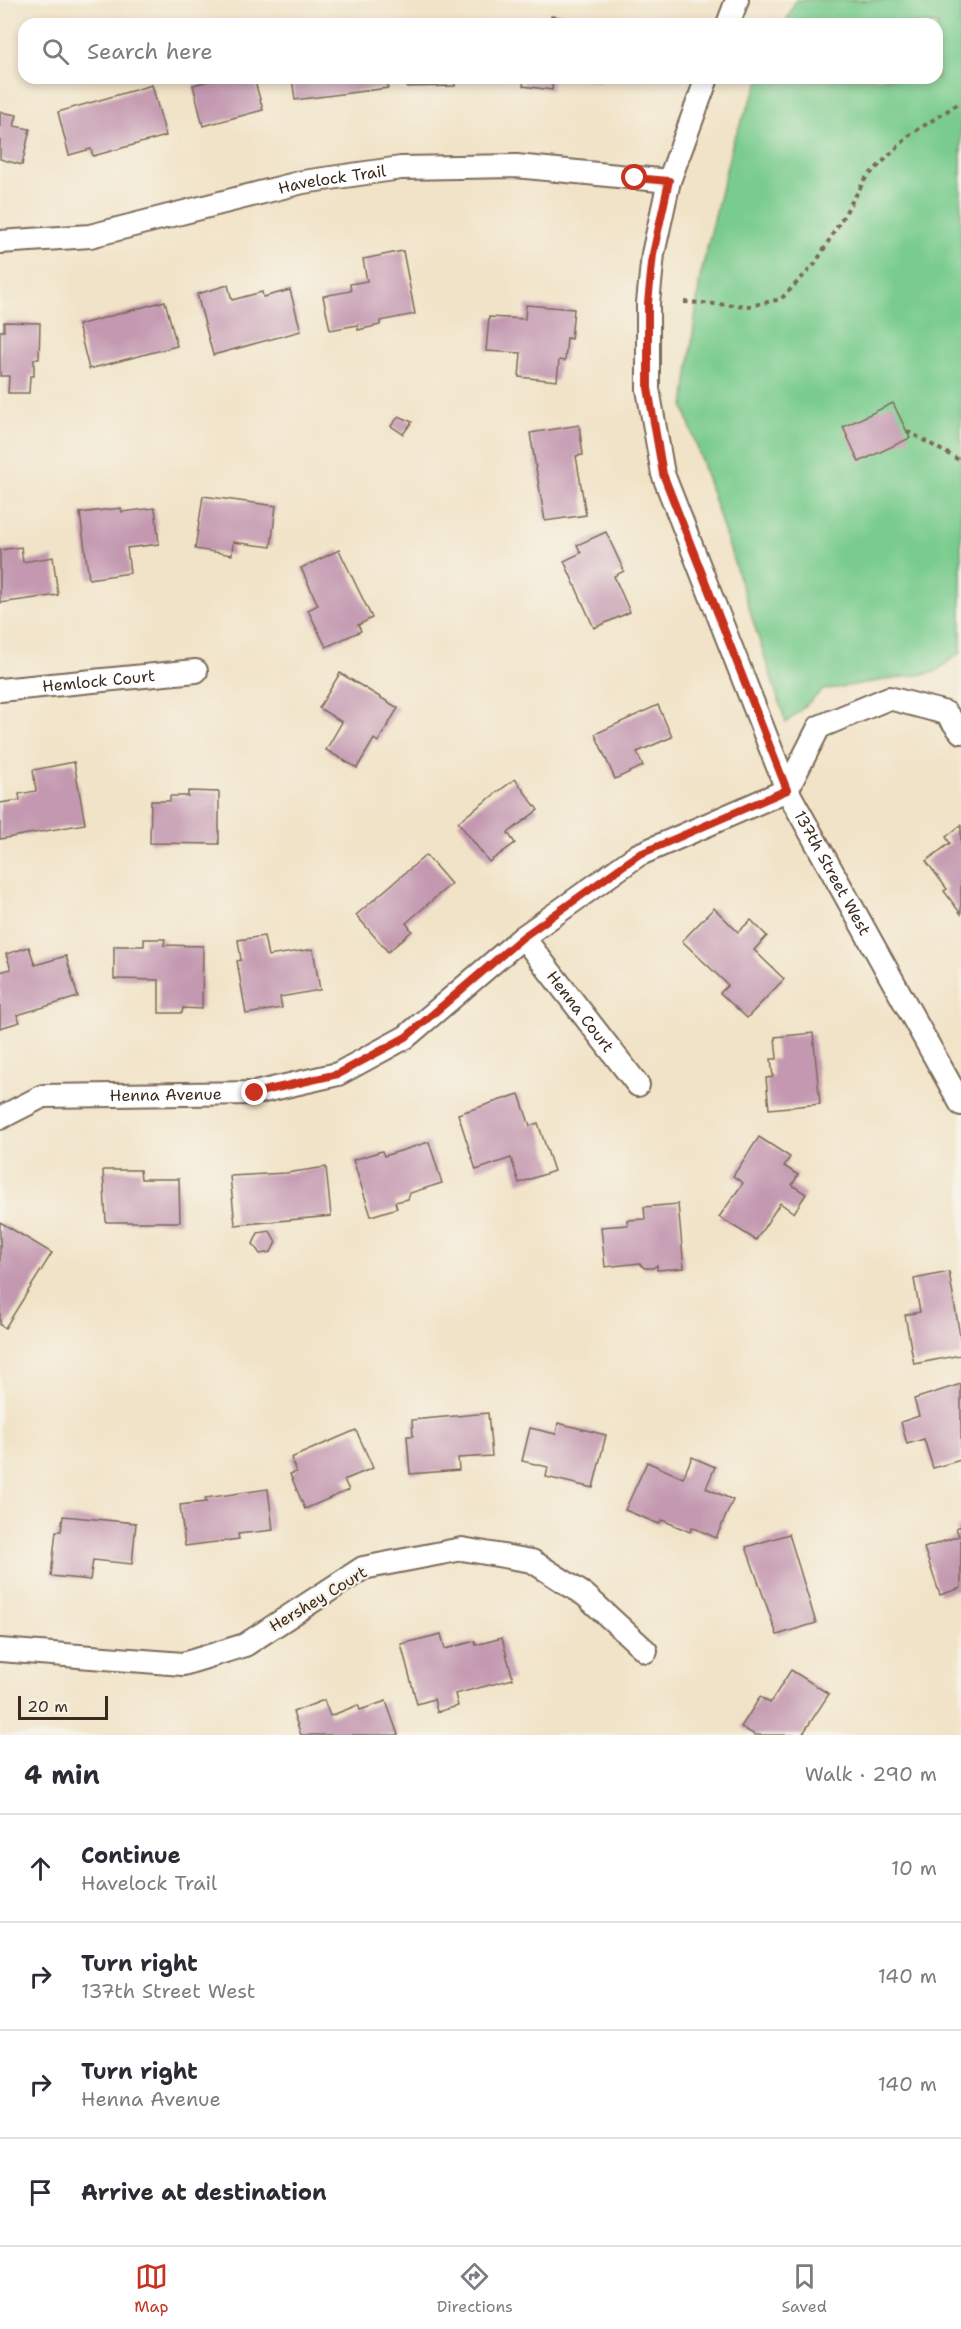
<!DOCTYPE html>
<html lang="en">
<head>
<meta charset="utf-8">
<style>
  :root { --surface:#fff; --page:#f2f2f3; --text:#2b2b33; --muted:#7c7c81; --line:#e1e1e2; --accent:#c8321e }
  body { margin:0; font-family:"Shantell Sans",sans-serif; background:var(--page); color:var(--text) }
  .scale { position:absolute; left:18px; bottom:15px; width:90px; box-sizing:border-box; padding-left:6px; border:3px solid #3b2a1e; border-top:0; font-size:16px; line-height:21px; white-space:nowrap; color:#3b2a1e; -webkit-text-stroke:4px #f7f3e8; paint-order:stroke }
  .stop { position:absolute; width:18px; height:18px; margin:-14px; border:4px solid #c8321e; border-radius:50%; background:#fff }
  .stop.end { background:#c8321e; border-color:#fff; box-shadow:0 2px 6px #0008 }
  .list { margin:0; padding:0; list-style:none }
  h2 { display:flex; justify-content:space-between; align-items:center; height:78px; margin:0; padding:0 24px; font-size:26px }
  h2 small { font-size:20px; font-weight:400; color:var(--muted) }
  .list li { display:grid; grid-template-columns:39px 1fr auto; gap:18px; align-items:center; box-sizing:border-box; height:108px; padding:0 24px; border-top:2px solid var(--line) }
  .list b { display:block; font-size:22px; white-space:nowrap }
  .list p { margin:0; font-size:20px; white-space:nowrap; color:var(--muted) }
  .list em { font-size:20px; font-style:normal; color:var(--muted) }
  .icon { flex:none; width:33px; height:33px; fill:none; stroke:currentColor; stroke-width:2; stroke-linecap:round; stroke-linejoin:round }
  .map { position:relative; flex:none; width:961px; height:1735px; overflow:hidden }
  .search { position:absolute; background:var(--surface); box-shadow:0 3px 9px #0003; left:18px; right:18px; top:18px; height:66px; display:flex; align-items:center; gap:15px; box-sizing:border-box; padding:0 21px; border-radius:18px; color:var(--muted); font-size:22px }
  .sheet { height:510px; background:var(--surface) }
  nav { display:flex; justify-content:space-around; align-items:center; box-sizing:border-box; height:84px; border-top:2px solid var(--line); background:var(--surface); font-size:16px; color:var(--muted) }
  nav a { display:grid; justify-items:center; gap:3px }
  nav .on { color:var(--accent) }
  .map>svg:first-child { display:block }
</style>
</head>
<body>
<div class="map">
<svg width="961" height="1735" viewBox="0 0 961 1735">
  <rect width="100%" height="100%" fill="#f7f3e8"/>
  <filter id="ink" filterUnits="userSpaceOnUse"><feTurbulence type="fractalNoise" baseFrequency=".0167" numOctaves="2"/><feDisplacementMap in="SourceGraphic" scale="12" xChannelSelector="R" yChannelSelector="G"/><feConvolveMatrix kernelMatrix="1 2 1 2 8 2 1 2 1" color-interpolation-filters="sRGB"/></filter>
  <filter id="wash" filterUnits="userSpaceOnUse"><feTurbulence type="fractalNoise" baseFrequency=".008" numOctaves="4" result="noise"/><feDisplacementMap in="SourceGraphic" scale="24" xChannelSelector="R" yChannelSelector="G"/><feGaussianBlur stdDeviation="1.35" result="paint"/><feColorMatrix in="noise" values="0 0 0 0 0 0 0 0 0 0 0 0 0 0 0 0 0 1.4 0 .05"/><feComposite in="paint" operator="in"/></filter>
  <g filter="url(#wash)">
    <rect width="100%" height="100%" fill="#f1e3c7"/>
    <!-- green -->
    <polygon fill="#7acc8e" stroke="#5a7b56" stroke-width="1.5" points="796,0 961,0 961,652 935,672 823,690 786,723 684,407 700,278 733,141 761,78 937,78 937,24 785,24"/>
    <g id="blocks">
      <!-- building -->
      <g fill="#c398b0">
        <polygon points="551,16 577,19 576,24 551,24"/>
        <polygon points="221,78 254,78 263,110 203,126 193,85"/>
        <polygon points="292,78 387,78 388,88 295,100"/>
        <polygon points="407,78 455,78 455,86 407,87"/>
        <polygon points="524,78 553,78 552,90 523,86"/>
        <polygon points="580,78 602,78 602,82"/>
        <polygon points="152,85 166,136 93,156 91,149 69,155 58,112"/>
        <polygon points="0,112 17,115 14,126 30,129 22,165 0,159"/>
        <polygon points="403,251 415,314 380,321 380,325 358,330 358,325 330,330 323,296 351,291 350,284 367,281 363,259"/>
        <polygon points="228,285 232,300 262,292 263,297 290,290 301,331 213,355 197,294"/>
        <polygon points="165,301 177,346 89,369 78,325"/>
        <polygon points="526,305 574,309 571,339 567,338 565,361 559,360 557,381 519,377 521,353 486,351 489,317 525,319"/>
        <polygon points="4,322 40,323 39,359 34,359 34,376 30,376 29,393 8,393 9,376 0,376 0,331 4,331"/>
        <polygon points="893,403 910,438 859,462 843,427"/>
        <polygon points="399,416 412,422 403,434 391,426"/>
        <polygon points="579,425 583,455 576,456 586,515 545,521 530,433"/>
        <polygon points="203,496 276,506 271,547 233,542 232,555 195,549"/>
        <polygon points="121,508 122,512 155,508 159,544 127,548 130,573 89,579 80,513"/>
        <polygon points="606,532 624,571 614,576 630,612 594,628 564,561 581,553 577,545"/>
        <polygon points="21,547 23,562 53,557 58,595 0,603 0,550"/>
        <polygon points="339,550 372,618 358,625 361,631 326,647 308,610 318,605 301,568"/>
        <polygon points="340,673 398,708 378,742 374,739 357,768 326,750 342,722 319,708"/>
        <polygon points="658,705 672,737 637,752 643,766 615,779 595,734"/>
        <polygon points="74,762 85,824 0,839 0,803 20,800 19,794 36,791 33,770"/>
        <polygon points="515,779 538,810 508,833 515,843 489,862 458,822"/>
        <polygon points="188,791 219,792 219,844 150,843 151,801 170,801 170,796 188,796"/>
        <polygon points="961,825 961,914 944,891 947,889 926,861 950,843 946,837"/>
        <polygon points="426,855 451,884 406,923 412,931 388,952 356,915"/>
        <polygon points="714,908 738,932 751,920 767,936 754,950 784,979 747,1018 720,993 728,985 682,941"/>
        <polygon points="264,936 268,956 313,949 320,990 280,997 282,1008 246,1014 237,961 241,960 238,940"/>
        <polygon points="144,939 165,939 164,945 203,946 202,1009 183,1008 182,1013 159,1013 159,980 114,979 114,946 144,946"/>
        <polygon points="29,947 35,965 66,956 78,997 17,1015 20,1022 0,1028 0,972 11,969 6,954"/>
        <polygon points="813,1033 820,1104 769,1109 766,1078 773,1077 771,1059 777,1059 775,1037"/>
        <polygon points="519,1094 530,1126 538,1123 554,1171 519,1183 511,1158 476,1170 458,1114"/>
        <polygon points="759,1137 790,1157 784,1166 798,1175 792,1185 806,1194 794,1213 780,1203 756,1240 719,1217 743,1183 733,1176"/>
        <polygon points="429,1142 442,1183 410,1193 408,1199 395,1202 397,1208 371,1216 353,1160 382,1151 384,1156"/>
        <polygon points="326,1167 331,1216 235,1225 230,1176 286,1173"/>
        <polygon points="103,1170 140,1170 141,1179 179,1179 180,1222 106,1222"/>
        <polygon points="678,1204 684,1268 657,1270 657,1265 653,1268 644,1268 640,1263 605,1267 601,1227 628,1225 627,1220 645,1219 644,1207"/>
        <polygon points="0,1222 52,1253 5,1328 0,1325"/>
        <polygon points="270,1231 276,1242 271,1252 260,1254 253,1244 258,1233"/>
        <polygon points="949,1272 961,1342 961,1355 914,1364 905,1315 920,1312 914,1279"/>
        <polygon points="961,1384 961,1460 933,1468 924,1439 907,1444 901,1422 919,1416 914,1399"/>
        <polygon points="488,1413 492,1456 458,1458 459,1470 410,1474 407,1436 413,1436 412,1420"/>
        <polygon points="558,1423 606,1435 593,1488 546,1477 548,1467 522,1461 530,1428 556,1434"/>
        <polygon points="356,1430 373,1468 344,1480 349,1490 305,1509 290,1474 296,1472 291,1458"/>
        <polygon points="692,1457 715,1467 706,1488 733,1500 716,1538 692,1527 690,1532 662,1520 659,1524 625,1510 647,1462 683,1478"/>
        <polygon points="268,1489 273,1530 238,1534 239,1539 185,1546 180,1505 206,1502 205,1498"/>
        <polygon points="63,1516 136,1523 132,1564 93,1560 90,1580 51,1576 56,1531 61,1531"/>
        <polygon points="961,1526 961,1588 940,1595 924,1548 959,1536 956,1528"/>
        <polygon points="789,1534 816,1623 777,1635 746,1547"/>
        <polygon points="441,1634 445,1649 475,1641 476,1645 502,1638 513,1679 455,1694 458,1706 437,1712 434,1699 417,1704 401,1644"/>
        <polygon points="791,1670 829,1694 802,1735 755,1735 741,1727 760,1697 770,1703"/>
        <polygon points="324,1700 330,1716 358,1705 360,1710 386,1701 398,1735 301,1735 293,1712"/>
      </g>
    </g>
  </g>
  <g filter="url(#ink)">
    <use href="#blocks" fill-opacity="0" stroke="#7b6b59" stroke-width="1.5"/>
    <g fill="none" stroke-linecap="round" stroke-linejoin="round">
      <defs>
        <g id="street">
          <polyline points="728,24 737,0"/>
          <path id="s1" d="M707 78 669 181 653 254 648 303V389L663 474 787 790 961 1104"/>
          <path id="s2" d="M0 242 90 236 303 182 401 168 516 166 669 181"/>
          <path id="s3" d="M0 690 196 671"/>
          <path id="s4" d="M523 937 638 1085"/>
          <path id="s5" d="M0 1118 43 1096 255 1093 338 1074 406 1037 523 937 638 855 787 790 819 727 889 698 946 713 961 732"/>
          <polyline points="0,1650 183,1664 245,1645 363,1568 462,1549 532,1561 585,1595 646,1651"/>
        </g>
      </defs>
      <!-- street casing -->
      <use href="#street" stroke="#7b6b59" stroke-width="26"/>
      <!-- path -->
      <g stroke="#7b6b59" stroke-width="4" stroke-dasharray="4.5 4.5" stroke-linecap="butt">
        <polyline points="684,302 750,306 781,299 815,264 866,178 911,134 961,102"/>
        <polyline points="907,431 961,461"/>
      </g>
      <!-- street -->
      <use href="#street" stroke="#fff" stroke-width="22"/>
    </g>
  </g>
  <g fill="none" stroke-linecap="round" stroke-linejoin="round" filter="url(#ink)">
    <!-- route -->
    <polyline stroke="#c8321e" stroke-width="8" points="255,1093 338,1074 406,1037 523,937 638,855 787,790 663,474 648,388 648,303 653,254 669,181 635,178"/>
  </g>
  <g text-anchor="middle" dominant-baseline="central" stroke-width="4.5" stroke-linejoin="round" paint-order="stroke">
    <!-- street labels -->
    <g font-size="16" fill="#3b2a1e" stroke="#f7f3e8">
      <text stroke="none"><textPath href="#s2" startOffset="339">Havelock Trail</textPath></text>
      <text stroke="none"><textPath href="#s3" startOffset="99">Hemlock Court</textPath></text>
      <text stroke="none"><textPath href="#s1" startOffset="840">137th Street West</textPath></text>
      <text stroke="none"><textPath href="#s4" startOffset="94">Henna Court</textPath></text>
      <text stroke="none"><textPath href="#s5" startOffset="171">Henna Avenue</textPath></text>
      <text transform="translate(318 1599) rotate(-31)">Hershey Court</text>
    </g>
  </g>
</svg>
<div class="scale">20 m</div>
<div class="stop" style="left:635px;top:178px"></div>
<div class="stop end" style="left:255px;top:1093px"></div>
<div class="search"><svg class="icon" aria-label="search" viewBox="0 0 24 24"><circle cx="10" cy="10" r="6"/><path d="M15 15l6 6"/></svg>Search here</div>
</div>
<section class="sheet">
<h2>4 min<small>Walk · 290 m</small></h2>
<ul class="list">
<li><svg class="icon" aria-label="ahead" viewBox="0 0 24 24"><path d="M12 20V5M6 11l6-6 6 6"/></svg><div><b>Continue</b><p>Havelock Trail</p></div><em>10 m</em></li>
<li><svg class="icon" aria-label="right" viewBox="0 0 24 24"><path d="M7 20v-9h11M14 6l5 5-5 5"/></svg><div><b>Turn right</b><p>137th Street West</p></div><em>140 m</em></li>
<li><svg class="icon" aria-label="right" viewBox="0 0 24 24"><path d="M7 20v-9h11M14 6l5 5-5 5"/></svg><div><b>Turn right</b><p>Henna Avenue</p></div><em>140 m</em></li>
<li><svg class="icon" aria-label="arrive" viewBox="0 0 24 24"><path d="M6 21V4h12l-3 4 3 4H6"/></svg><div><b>Arrive at destination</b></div></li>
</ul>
</section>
<nav>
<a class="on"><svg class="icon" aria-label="map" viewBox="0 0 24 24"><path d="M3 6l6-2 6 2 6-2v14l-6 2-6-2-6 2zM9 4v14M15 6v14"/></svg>Map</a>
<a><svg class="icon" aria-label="directions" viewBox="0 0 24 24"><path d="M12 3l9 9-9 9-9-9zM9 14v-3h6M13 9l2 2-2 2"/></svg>Directions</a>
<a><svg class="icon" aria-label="saved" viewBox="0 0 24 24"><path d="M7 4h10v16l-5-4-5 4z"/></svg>Saved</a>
</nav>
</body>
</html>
